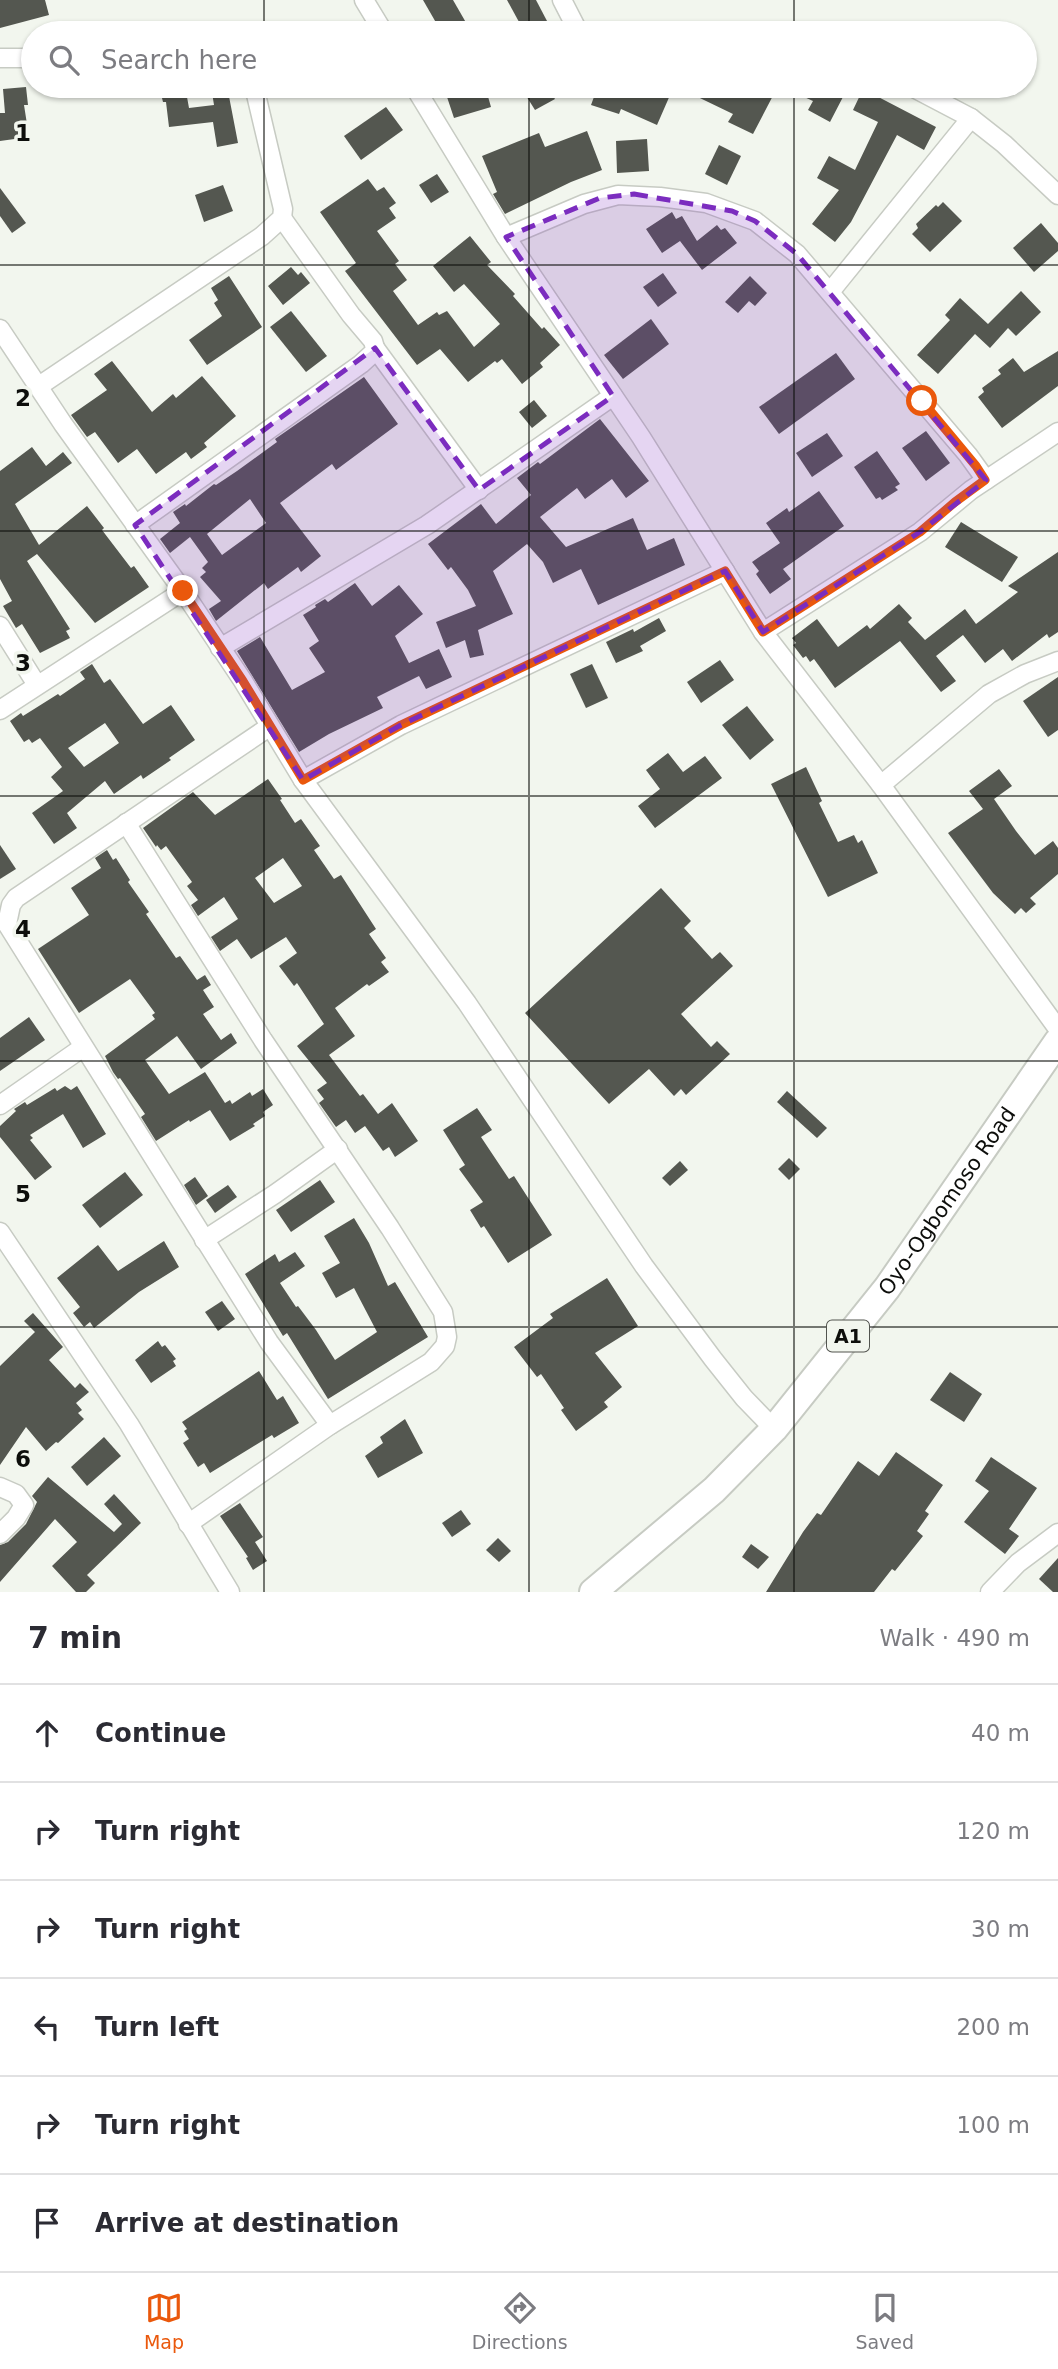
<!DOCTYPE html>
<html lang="en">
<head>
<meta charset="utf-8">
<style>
  :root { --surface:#fff; --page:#f2f2f3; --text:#2b2b33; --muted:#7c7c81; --line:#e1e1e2; --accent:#ea580c }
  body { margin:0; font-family:"DejaVu Sans",sans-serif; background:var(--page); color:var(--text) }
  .stop { position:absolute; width:21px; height:21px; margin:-16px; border:5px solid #ea580c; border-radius:50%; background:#fff }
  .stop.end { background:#ea580c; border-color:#fff; box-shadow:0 2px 7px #0008 }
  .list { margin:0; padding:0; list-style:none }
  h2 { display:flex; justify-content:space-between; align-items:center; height:91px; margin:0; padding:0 28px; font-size:30px }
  h2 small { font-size:23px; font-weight:400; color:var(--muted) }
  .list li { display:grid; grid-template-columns:46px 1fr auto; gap:21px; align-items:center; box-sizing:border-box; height:98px; padding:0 28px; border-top:2px solid var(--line) }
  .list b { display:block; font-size:26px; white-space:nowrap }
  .list em { font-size:23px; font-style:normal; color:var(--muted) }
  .icon { flex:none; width:38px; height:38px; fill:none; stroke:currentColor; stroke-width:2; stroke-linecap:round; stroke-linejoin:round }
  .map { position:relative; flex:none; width:1058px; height:1592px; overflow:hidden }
  .search { position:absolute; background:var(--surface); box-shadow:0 2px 5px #0004; left:21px; right:21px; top:21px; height:77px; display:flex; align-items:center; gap:18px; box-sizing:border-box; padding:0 24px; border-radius:38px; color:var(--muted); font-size:26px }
  .sheet { height:679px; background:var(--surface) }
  nav { display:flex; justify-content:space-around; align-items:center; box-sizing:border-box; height:98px; border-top:2px solid var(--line); background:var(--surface); font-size:19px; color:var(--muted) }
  nav a { display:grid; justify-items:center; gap:4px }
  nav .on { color:var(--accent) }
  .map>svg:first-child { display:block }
</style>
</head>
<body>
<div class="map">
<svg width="1058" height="1592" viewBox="0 0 1058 1592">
  <rect width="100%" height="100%" fill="#f2f6ee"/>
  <!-- building -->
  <g fill="#545750" fill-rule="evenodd">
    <polygon points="0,0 45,0 49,15 0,28"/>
    <polygon points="423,0 453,0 472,33 442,33"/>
    <polygon points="507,0 536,0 547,21 525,33"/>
    <polygon points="159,86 185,86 189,108 214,105 211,86 227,86 238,143 217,147 213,122 169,127 166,102 163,102"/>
    <polygon points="485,86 491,107 454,118 447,97"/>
    <polygon points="520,86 547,86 555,99 535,110"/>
    <polygon points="598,86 674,86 657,125 621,109 619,114 591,105"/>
    <polygon points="675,86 778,86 753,134 728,122 733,114"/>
    <polygon points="780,86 827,86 844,95 830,122 808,110 813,101"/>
    <polygon points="26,87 28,105 24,105 29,137 0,141 0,113 5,113 3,89"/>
    <polygon points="863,89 936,127 924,150 897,135 851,222 835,242 812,224 839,190 817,178 829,156 855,170 878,122 853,110"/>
    <polygon points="386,107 403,130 361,160 344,136"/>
    <polygon points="587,131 602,170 571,182 505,214 493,194 497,192 482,156 539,133 545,147"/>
    <polygon points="647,139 649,171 617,173 616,141"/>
    <polygon points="719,145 741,156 727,185 705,174"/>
    <polygon points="437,174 449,192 431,203 419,185"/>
    <polygon points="368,179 377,191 384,187 396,203 389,208 396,218 377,231 399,261 395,264 407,280 393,291 418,325 437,312 439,315 447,311 474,347 500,324 464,284 454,292 433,266 470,236 491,262 487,265 515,294 513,296 542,329 544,327 560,345 540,363 543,367 522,384 502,359 497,363 495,361 468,382 440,349 417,365 345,271 356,263 320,212"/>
    <polygon points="223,185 233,211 204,222 195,195"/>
    <polygon points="0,188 26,223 12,233 0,216"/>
    <polygon points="943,202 962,221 930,252 912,234 918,228 916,224 936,205 938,207"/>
    <polygon points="672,212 676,219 682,216 697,241 717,225 721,230 725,228 737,243 702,270 680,241 662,253 646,229"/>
    <polygon points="1041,223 1058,243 1058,251 1034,272 1013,248"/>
    <polygon points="291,267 298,275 301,272 310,283 283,305 268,286"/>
    <polygon points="663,273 677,293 658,307 643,287"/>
    <polygon points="229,276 262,327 207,365 189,340 222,316 214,303 218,300 211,288"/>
    <polygon points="750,276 767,293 755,306 749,301 738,313 725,302"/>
    <polygon points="1021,291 1041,312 1016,336 1008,328 990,348 975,334 938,374 917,355 950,320 945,315 960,298 988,324"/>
    <polygon points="291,311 327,356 306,372 270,327"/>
    <polygon points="651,319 669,344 623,379 604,355"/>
    <polygon points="1058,351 1058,386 1002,428 978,397 984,392 982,388 1001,374 998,370 1013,358 1024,372"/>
    <polygon points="836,353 855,379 779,434 759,407"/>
    <polygon points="112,361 152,412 173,394 176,398 202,376 236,416 204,443 207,447 191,459 186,452 156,474 137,449 118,463 95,432 87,437 71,415 107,390 94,374"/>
    <path d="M364 377 398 424 336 470 332 464 280 503 321 556 301 572 298 567 268 589 264 583 216 621 209 609 221 601 200 577 206 572 202 568 208 562 190 537 170 553 160 539 180 523 173 512 185 504 186 506 214 484 216 485 237 471 277 442 275 439ZM250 499 266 523 222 555 207 534Z"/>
    <polygon points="534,400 547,416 532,428 519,412"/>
    <polygon points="600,419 649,481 626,498 612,479 585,499 577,488 540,517 566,547 633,518 647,550 674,538 685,565 598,605 581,569 553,583 543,562 527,544 493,571 513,614 478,630 484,655 470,658 465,640 446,648 436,622 476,606 468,590 451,567 448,570 428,544 481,504 496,524 531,495 517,478 538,462 540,464"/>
    <polygon points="926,431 950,463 926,481 902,448"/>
    <polygon points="827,433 843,456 812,477 796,453"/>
    <polygon points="32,447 46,466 63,452 72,463 15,504 39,545 87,506 104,528 102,530 131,568 134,566 149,587 95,623 37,554 27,561 70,629 66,631 70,638 40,653 22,624 16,628 3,606 12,601 0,579 0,471"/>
    <polygon points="877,451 900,484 895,487 898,490 882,500 880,497 876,499 854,467"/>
    <polygon points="819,491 844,526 783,569 791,579 770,594 756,574 759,571 752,562 780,543 766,523 787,508 789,512"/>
    <polygon points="961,522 1018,557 1002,582 945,547"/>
    <polygon points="1058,552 1058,632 1049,638 1047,634 1012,661 1003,649 985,663 963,635 936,656 956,681 941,692 900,641 835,688 814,659 810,662 806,656 803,658 793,645 796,643 792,638 817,619 838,647 867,625 870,629 899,604 912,618 908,622 925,640 965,609 976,624 1018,592 1008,586"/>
    <polygon points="355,583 372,606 399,585 423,614 395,636 409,663 439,649 452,677 426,689 419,676 377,697 383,708 329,734 299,752 237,651 260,637 292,690 325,672 309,648 319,641 303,615 316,607 315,605 325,599 328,602"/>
    <polygon points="659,618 666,631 640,646 643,651 616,663 606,642 633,629 634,632"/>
    <polygon points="720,660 734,680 701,703 687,682"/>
    <path d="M92 664 104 683 110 679 143 724 171 705 195 740 169 758 171 760 143 779 141 775 114 794 105 781 67 813 77 828 54 844 32 813 63 791 51 777 62 767 40 738 32 743 29 739 24 742 10 721 21 713 23 716 58 694 60 696 85 679 80 672ZM105 723 119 743 84 767 68 748Z"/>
    <polygon points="592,664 608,698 586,708 570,674"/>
    <polygon points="1058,677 1058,730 1048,737 1023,701"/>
    <polygon points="747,706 774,740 750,760 722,725"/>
    <polygon points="668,753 683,772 705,756 722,778 655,828 638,806 660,789 646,770"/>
    <polygon points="806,767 822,801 819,803 838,842 854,835 858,843 862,840 878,873 828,897 771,784"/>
    <polygon points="999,769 1012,786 994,799 1016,831 1035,855 1053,841 1058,848 1058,874 1030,898 1036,904 1026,913 1021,908 1015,914 993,893 948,833 983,809 969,791"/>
    <path d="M268 779 282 799 280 800 295 823 301 819 320 846 314 850 334 879 341 875 376 929 369 934 386 958 381 962 389 972 369 986 367 984 335 1008 355 1036 329 1055 360 1096 363 1094 378 1114 392 1103 418 1141 395 1157 389 1147 383 1151 365 1126 355 1133 346 1120 336 1127 319 1103 324 1099 317 1090 327 1083 297 1046 324 1024 297 983 294 986 279 966 297 953 286 937 251 959 237 939 220 951 211 937 238 919 224 897 198 916 191 905 198 900 187 886 192 882 166 846 161 850 157 845 156 847 143 828 193 792 215 815ZM283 858 302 886 274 903 255 878Z"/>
    <polygon points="0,845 16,869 0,879"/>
    <polygon points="107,850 113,860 116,858 130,880 128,882 149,912 146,914 176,958 180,956 197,980 205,975 211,985 203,990 214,1007 203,1014 221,1040 231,1033 237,1043 201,1069 177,1036 145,1060 169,1094 205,1072 225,1103 230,1100 232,1104 250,1092 252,1096 263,1089 273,1105 263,1112 265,1116 253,1124 255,1126 230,1141 210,1110 190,1122 189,1120 156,1141 141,1117 145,1114 120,1078 118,1079 113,1072 105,1056 155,1019 152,1015 155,1013 130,979 79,1013 38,949 89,915 71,888 101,868 95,858"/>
    <polygon points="661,888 691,921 684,928 712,959 720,952 733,966 681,1014 711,1047 717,1041 730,1054 686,1095 681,1089 674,1096 649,1069 609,1104 525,1013"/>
    <polygon points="29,1017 45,1040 0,1071 0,1038"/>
    <polygon points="65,1086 71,1090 77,1086 106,1134 83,1148 63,1114 30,1135 33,1138 30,1140 52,1167 35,1180 0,1137 0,1126 16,1111 14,1109 25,1102 27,1105 55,1088 57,1091"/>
    <polygon points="787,1091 827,1128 817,1138 777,1102"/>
    <polygon points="477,1108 492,1130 481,1137 509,1179 514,1176 552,1235 508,1263 484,1226 481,1228 470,1210 483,1202 459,1169 465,1165 443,1130"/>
    <polygon points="789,1158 800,1169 789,1180 778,1169"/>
    <polygon points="680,1161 688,1170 670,1186 662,1178"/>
    <polygon points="125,1172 143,1195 100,1228 82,1205"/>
    <polygon points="195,1177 208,1196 196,1205 184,1185"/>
    <polygon points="320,1180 335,1202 291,1232 276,1210"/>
    <polygon points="228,1185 237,1197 215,1213 206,1200"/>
    <polygon points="354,1218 369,1243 388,1286 395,1282 428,1337 328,1399 287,1333 283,1336 245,1274 275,1254 279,1262 295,1252 305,1266 280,1283 296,1307 298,1306 316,1330 335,1360 377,1332 354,1288 336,1298 322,1273 340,1263 324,1236"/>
    <polygon points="164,1241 179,1267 139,1292 94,1328 90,1322 84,1327 73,1313 80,1307 57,1278 98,1245 118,1271"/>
    <polygon points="607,1278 638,1326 595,1353 622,1387 604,1402 608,1407 576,1431 561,1410 564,1408 541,1374 537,1377 514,1347 553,1318 550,1314"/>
    <polygon points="222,1301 235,1319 218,1331 205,1312"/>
    <polygon points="33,1313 63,1347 49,1360 75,1388 80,1383 89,1392 76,1403 82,1410 78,1413 84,1419 58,1443 56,1442 46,1451 26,1427 0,1465 0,1366 35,1332 24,1321"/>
    <polygon points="158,1341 162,1347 165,1345 176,1359 173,1361 176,1366 151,1383 135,1360"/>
    <polygon points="259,1371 277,1400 283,1396 299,1423 274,1438 272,1435 210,1473 204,1463 198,1467 183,1443 189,1439 184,1431 187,1429 182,1422"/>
    <polygon points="950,1372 982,1394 964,1422 930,1400"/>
    <polygon points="405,1419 423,1453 378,1478 365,1456 383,1443 380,1437"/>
    <polygon points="104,1437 121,1456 87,1486 71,1467"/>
    <polygon points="896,1452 943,1485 925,1511 929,1514 917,1531 923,1536 895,1571 892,1569 874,1592 766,1592 803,1532 817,1513 821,1515 858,1461 879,1476"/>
    <polygon points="991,1457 1037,1488 1009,1529 1019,1536 1005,1554 964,1522 989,1491 975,1481"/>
    <polygon points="48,1477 114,1532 122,1524 104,1504 114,1494 141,1523 87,1575 95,1583 86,1592 76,1592 52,1566 77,1542 55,1519 0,1582 0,1545 8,1542 26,1524 37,1502 32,1496"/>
    <polygon points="240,1503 263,1537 255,1542 267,1561 253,1570 246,1558 248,1557 220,1516"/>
    <polygon points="461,1510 471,1524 452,1537 442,1523"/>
    <polygon points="498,1538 511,1551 499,1562 486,1550"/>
    <polygon points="751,1544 769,1557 758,1569 742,1557"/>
    <polygon points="1058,1558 1058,1592 1053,1592 1039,1579"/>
  </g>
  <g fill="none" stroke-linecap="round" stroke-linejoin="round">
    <defs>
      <g id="minor">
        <polyline points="364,0 384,33"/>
        <polyline points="562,0 579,33"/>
        <polyline points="0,58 33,58"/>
        <polyline points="414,86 506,237 641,437 763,632 881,785 1058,1029"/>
        <polyline points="910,86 971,118 1004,144 1058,195"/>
        <polyline points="506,237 584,204 618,195 660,197 706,203 755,221 797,254 968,455 986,480"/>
        <polyline points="830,292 971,118"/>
        <polyline points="0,329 63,424 183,591 243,681 303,780 467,1003 644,1266 713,1359 744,1398 774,1429"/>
        <polyline points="375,348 479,490"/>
        <polyline points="39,386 262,236 282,218 283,209 254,86"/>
        <polyline points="135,525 361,364 373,353 375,348 373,341 351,315 282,218"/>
        <polyline points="0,626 37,685"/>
        <polyline points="763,632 920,532 971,490 1058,432"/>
        <polyline points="220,648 427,525 613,396"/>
        <polyline points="0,710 183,591"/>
        <polyline points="269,727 16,898 11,905 7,924 269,1342 330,1425"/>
        <polyline points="303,780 401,725 725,571"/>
        <polyline points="881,785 989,694 1025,674 1058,661"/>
        <polyline points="126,823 263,1040 390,1228 443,1312 447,1337 445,1346 431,1362 330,1425 188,1524"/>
        <polyline points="0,1105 82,1048"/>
        <polyline points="0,1232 129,1424 230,1592"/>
        <polyline points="204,1240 275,1194 338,1149"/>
        <polyline points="0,1487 16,1494 24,1505 16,1518 0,1534"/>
        <polyline points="990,1592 1018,1563 1058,1533"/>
      </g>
      <g id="highway">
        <path id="s1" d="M593 1592 714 1490 774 1429 887 1288 1058 1041"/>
      </g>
    </defs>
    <!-- minor casing -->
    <use href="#minor" stroke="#c7cbc3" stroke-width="21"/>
    <!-- highway casing -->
    <use href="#highway" stroke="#c7cbc3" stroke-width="30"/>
    <!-- minor -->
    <use href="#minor" stroke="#fff" stroke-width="18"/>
    <!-- highway -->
    <use href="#highway" stroke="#fff" stroke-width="26"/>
  </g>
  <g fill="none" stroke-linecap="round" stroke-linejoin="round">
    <!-- route -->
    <polyline stroke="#ea580c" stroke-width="9" points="183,591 243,681 303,780 401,725 725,571 763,632 920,532 955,502 985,480 976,466 922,401"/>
  </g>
  <!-- marked area -->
  <path fill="#7b2cbf" fill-opacity="0.2" stroke="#7b2cbf" stroke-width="5" stroke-dasharray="14 9" stroke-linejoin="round" d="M634 194 732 211 755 221 797 254 986 480 920 532 763 632 725 571 401 725 303 780 135 525 375 348 479 490 613 396 506 237 600 198Z"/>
  <!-- grid -->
  <path fill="none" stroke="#0d0e0b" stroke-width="2" stroke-opacity="0.55" d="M264 0V33M529 0V33M794 0V33M264 86V1592M529 86V1592M794 86V1592M0 265H1058M0 531H1058M0 796H1058M0 1061H1058M0 1327H1058"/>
  <g text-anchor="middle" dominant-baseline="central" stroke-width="7" stroke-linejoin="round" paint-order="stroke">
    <!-- shield labels -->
    <rect fill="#f2f6ee" stroke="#52544f" stroke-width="2" x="827" y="1320.5" width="42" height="31" rx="5"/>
    <g font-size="19" font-weight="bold" fill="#0d0e0b">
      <text x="848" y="1336">A1</text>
    </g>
    <!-- street labels -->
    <g font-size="21" fill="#0d0e0b" stroke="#f2f6ee">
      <text stroke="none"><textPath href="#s1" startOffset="530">Oyo-Ogbomoso Road</textPath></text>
    </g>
  </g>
  <g font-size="23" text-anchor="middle" font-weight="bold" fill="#0d0e0b" stroke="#f2f6ee" stroke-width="7" stroke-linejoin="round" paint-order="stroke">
    <text x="23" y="141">1</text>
    <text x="23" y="406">2</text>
    <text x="23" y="671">3</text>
    <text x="23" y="937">4</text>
    <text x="23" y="1202">5</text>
    <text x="23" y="1467">6</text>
  </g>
</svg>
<div class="stop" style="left:922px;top:401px"></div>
<div class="stop end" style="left:183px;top:591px"></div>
<div class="search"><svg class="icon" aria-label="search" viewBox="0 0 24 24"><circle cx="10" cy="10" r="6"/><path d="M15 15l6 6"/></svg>Search here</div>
</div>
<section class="sheet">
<h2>7 min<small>Walk · 490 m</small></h2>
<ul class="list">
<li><svg class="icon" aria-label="ahead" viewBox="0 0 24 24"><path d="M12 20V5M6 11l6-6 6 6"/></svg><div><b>Continue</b></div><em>40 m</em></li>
<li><svg class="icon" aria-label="right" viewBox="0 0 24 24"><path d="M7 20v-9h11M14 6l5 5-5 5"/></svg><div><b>Turn right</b></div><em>120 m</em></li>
<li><svg class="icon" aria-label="right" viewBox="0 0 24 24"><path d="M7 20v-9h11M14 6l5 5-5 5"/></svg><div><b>Turn right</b></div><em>30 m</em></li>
<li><svg class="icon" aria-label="left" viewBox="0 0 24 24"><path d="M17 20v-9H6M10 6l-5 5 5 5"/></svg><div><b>Turn left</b></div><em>200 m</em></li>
<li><svg class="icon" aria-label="right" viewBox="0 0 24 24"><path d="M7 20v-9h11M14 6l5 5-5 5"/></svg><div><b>Turn right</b></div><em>100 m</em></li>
<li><svg class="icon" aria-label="arrive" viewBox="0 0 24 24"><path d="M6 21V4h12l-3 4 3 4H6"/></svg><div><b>Arrive at destination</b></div></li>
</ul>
</section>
<nav>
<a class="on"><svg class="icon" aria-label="map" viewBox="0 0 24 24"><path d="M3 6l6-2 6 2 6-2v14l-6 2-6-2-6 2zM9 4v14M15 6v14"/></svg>Map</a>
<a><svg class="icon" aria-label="directions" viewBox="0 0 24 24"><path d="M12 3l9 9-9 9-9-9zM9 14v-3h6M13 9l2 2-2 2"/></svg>Directions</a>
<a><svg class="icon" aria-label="saved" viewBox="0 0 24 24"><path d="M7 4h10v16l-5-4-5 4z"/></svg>Saved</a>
</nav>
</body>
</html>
